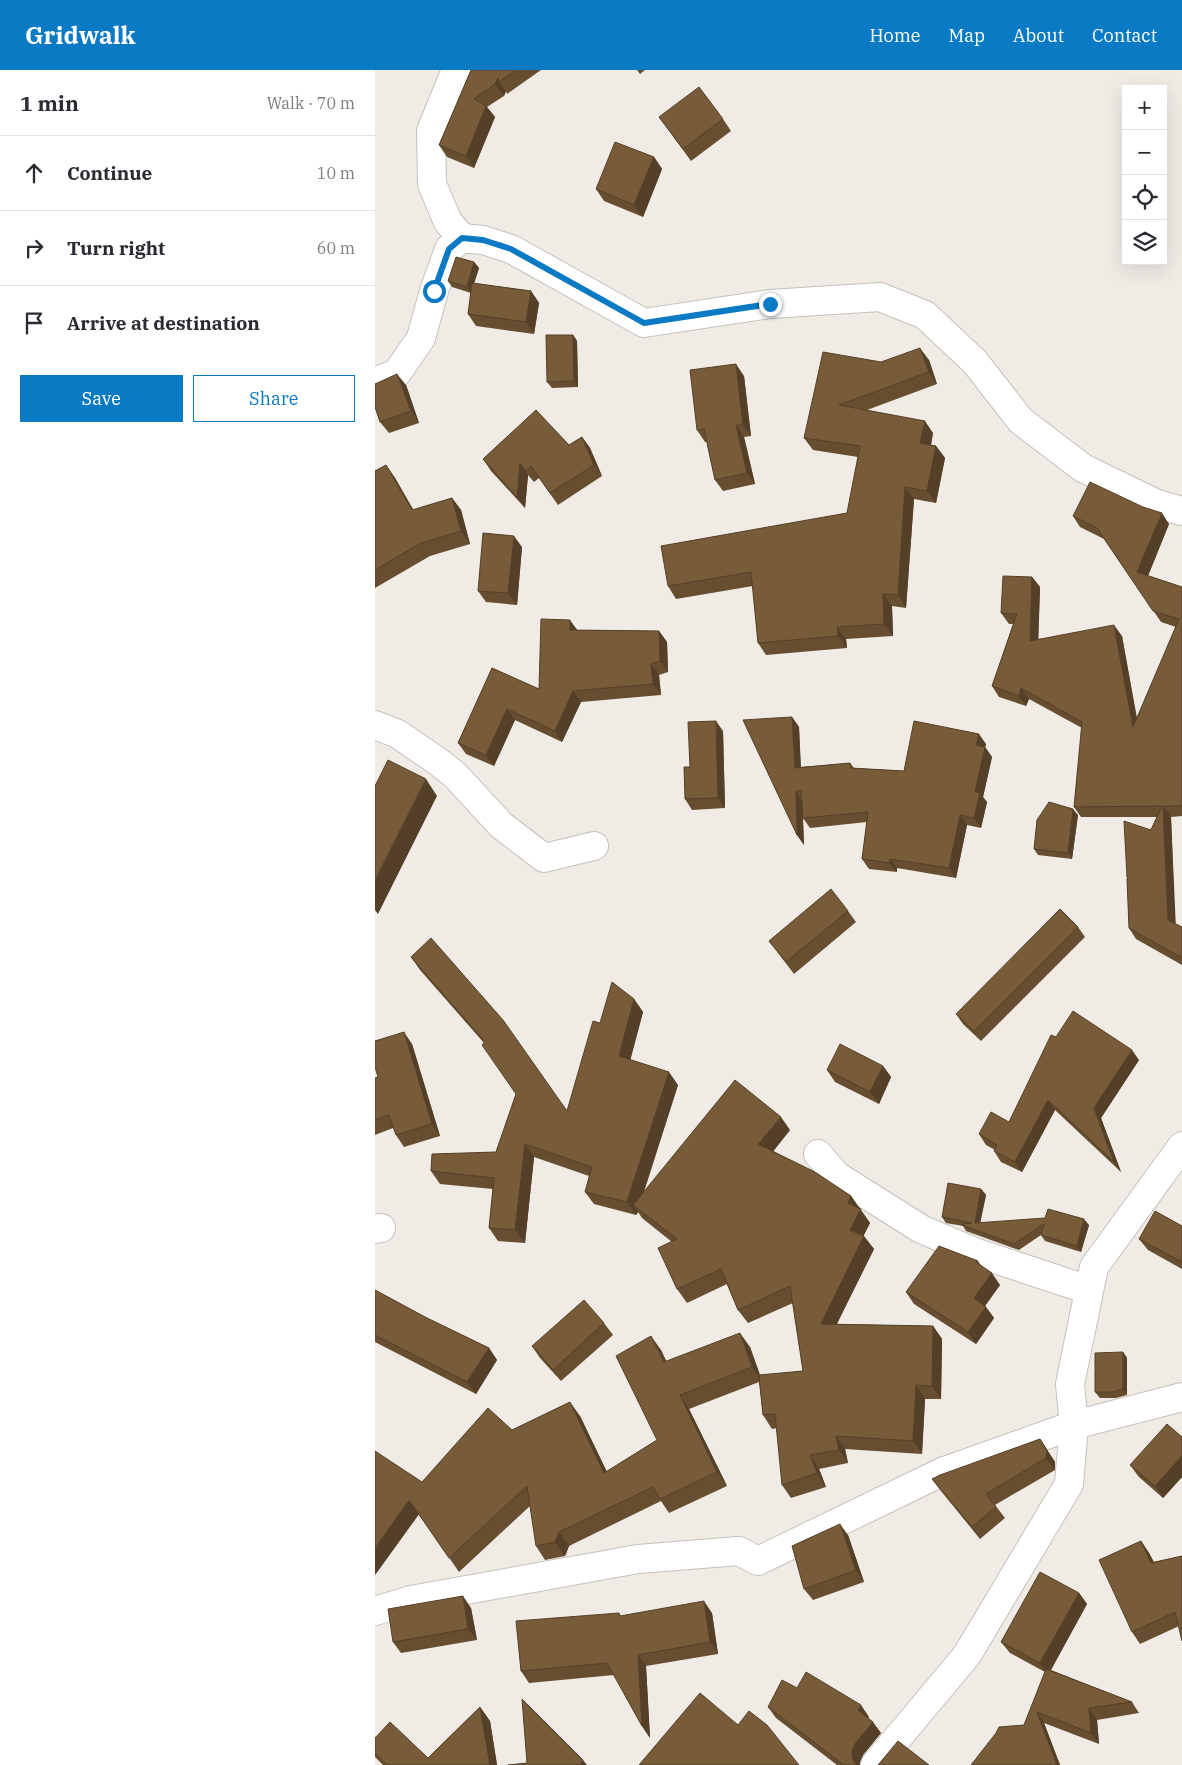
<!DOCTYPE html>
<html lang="en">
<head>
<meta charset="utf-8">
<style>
  :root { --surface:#fff; --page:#f2f2f3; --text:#2b2b33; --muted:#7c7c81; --line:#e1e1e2; --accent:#0b7ac4 }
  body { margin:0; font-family:"IBM Plex Serif",serif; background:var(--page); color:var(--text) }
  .controls { position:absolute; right:15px; top:15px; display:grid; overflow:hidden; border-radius:0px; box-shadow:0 5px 20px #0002 }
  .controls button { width:45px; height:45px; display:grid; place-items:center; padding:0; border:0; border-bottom:1px solid var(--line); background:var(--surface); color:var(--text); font:25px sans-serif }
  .stop { position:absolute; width:15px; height:15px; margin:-11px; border:4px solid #0b7ac4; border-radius:50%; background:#fff }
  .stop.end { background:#0b7ac4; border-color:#fff; box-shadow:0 1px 5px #0008 }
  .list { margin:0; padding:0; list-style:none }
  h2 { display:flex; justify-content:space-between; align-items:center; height:65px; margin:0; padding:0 20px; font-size:21px }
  h2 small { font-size:16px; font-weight:400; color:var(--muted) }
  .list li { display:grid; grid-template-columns:32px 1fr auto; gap:15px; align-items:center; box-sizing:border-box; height:75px; padding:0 20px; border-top:1px solid var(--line) }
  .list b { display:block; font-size:19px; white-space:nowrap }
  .list em { font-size:16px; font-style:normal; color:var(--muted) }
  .actions { display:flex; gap:10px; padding:15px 20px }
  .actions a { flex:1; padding:11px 0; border:1px solid var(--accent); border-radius:0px; text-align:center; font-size:18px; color:var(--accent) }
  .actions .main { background:var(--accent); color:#fff }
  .icon { flex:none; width:28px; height:28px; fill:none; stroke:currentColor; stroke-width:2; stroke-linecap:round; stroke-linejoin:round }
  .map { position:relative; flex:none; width:807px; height:1695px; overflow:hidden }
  header { display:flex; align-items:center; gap:30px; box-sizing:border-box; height:70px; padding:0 25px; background:var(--accent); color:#fff }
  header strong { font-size:24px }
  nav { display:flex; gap:28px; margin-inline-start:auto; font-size:18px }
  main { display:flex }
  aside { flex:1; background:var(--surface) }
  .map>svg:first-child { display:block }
</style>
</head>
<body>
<header>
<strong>Gridwalk</strong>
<nav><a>Home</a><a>Map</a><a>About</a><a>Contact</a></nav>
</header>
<main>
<aside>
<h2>1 min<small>Walk · 70 m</small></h2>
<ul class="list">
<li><svg class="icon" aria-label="ahead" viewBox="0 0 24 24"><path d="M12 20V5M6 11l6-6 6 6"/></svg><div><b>Continue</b></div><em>10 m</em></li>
<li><svg class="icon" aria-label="right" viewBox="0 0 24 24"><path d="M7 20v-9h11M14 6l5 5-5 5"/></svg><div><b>Turn right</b></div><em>60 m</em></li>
<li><svg class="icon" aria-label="arrive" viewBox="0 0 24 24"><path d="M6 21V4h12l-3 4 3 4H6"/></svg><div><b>Arrive at destination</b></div></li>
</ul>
<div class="actions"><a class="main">Save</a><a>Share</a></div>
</aside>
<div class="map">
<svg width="807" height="1695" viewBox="0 0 807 1695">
  <rect width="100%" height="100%" fill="#f0ebe5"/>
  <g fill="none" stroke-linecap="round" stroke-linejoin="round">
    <defs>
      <g id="street">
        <polyline points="83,0 78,7 56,61 57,114 73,152 87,168"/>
        <polyline points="0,312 22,303 46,268 59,221 74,179 87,168 108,170 136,179 269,253 395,234 505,227 550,245 600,292 646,351 708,398 782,434 807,441"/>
        <polyline points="0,655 23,664 65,693 80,705 126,755 169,788 219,776"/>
        <polyline points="443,1084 462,1106 546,1159 602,1183 714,1220"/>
        <polyline points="0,1159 6,1158"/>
        <polyline points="0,1541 36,1530 263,1489 364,1481 383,1491 567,1402 699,1355 807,1327"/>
        <polyline points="500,1695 592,1585 694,1414 699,1355 695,1314 719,1197 807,1076"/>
      </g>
    </defs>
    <!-- street casing -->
    <use href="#street" stroke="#c6c1bc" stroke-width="30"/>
    <!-- street -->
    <use href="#street" stroke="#fff" stroke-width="28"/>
  </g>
  <!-- wall -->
  <g fill="#674e31">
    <polygon points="96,0 166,0 132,24 131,21 129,26 112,37 120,47 99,98 72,87 64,75"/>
    <polygon points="262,0 270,0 265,4"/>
    <polygon points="284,47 348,49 356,61 316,91"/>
    <polygon points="279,87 287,99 268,147 229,131 221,119"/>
    <polygon points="99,192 104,198 99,213 156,221 164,233 159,264 101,256 93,244 96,223 77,217 73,211"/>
    <polygon points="198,265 202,271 203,317 177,318 172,312"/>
    <polygon points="554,290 562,314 492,340 558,363 556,375 561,376 570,388 561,433 539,429 531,538 517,536 518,566 471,569 472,578 391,585 383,573 378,516 301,529 293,516 472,443 483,387 438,380 429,368 506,292"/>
    <polygon points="369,306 376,366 369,367 380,414 348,421 340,410 332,372 330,372 322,360"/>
    <polygon points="31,315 44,353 14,363 5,352"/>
    <polygon points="207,367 215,378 227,406 183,435 164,408 159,412 153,405 150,438 116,401 108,389 194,375"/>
    <polygon points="11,395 20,408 38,440 77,428 86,440 95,474 55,486 0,518 0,401"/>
    <polygon points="698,446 794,454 773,506 807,517 807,746 796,747 800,854 807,857 807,895 761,869 754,858 752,807 782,747 706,747 699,737 707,658 654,629 651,636 624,627 617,616 638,554 634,554 626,543 657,507 665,517 663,569 747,566 762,648 801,557 786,552 729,469 705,457"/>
    <polygon points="147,477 142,535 111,532 103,521"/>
    <polygon points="202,560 284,561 292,572 293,602 284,605 286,625 206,632 187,672 140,650 119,696 91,684 83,673 117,598 164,619"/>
    <polygon points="417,647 424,657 426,697 475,693 479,698 529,701 611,674 610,677 617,687 608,727 612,732 606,758 592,755 581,808 522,798 522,802 494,799 487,789 492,752 435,758 428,748 428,745 429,775 422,765"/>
    <polygon points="348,661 350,738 317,740 310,729 315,697"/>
    <polygon points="703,745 697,789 663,785 659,779"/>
    <polygon points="473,841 481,852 419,904 394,871"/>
    <polygon points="703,857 710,867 606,971 588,954 581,944"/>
    <polygon points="36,887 192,1041 225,953 259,929 268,942 255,990 303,1015 269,1122 415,1060 398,1081 476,1126 495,1153 488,1166 499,1179 462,1254 558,1256 567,1269 566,1329 550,1329 547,1384 470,1379 473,1393 444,1399 451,1417 416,1428 407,1415 402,1358 397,1359 388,1345 384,1312 314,1339 352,1416 294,1443 286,1431 194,1476 190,1486 170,1490 161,1476 155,1436 84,1502 44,1444 0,1505 47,1412 137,1360 205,1346 232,1402 282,1370 286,1280 291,1291 375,1277 385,1305 428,1301 418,1233 373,1253 363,1240 352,1214 312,1233 302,1219 297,1172 267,1148 263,1142 261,1145 219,1134 210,1122 214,1106 159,1087 150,1173 123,1171 114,1158 118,1119 65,1114 56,1101 121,1082 141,1024 109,973 45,900"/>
    <polygon points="681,967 764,990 726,1048 746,1102 680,1040 647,1102 626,1092 619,1081 620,1080 611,1075 604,1064 634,1052"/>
    <polygon points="37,974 65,1066 29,1077 21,1065 18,1058 0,1065 0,1008 3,1007"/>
    <polygon points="508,996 516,1007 504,1034 460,1012 452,1000"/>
    <polygon points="606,1119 611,1125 605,1152 714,1155 706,1182 670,1171 666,1165 644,1180 591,1161 588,1156 571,1153 567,1147"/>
    <polygon points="807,1156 807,1199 773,1180 764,1169"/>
    <polygon points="603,1191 607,1197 625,1215 610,1236 619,1248 601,1274 539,1234 531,1222"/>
    <polygon points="0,1220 52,1248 114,1278 122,1290 101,1324 0,1272"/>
    <polygon points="229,1253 238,1265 186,1311 165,1288 157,1276"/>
    <polygon points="748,1282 752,1288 752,1325 741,1328 725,1328 720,1322"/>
    <polygon points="807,1367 807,1407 788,1428 764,1407 755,1395"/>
    <polygon points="665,1369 680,1392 680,1400 620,1435 630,1448 605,1469 566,1421 557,1409"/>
    <polygon points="473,1465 489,1512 438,1530 429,1519"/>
    <polygon points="766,1471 774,1483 779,1492 807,1486 804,1556 765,1574 757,1562"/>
    <polygon points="704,1523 712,1534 676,1600 757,1632 764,1643 722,1650 724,1674 669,1653 685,1695 596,1695 649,1655 670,1602 635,1583 626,1572"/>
    <polygon points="96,1538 102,1570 26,1583 18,1572"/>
    <polygon points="244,1543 246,1546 337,1543 343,1584 271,1596 275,1668 267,1656 239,1605 154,1613 146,1601"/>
    <polygon points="105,1637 115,1651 122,1695 8,1695 0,1687 0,1668 53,1688"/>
    <polygon points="393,1637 494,1647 493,1648 506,1663 488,1685 485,1692 485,1695 462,1695 401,1648"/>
  </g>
  <!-- shaded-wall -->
  <g fill="#544028">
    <polygon points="123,8 124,12 131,21 129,26 120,14"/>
    <polygon points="111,36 120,47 99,98 91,86"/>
    <polygon points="279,87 287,99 268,147 259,135"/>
    <polygon points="99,192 104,198 96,223 92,217"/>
    <polygon points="156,221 164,233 159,264 151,252"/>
    <polygon points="198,265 202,271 203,317 199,311"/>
    <polygon points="545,278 554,290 562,314 554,302"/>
    <polygon points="361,294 369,306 376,366 368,355"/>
    <polygon points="22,304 31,315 44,353 36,341"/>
    <polygon points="550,351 558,363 554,385 545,373"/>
    <polygon points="361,355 369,367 380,414 372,403"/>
    <polygon points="207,367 215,378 227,406 219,395"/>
    <polygon points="561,376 570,388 561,433 552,421"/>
    <polygon points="145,393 153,405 150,438 142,427"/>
    <polygon points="11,395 20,408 46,453 37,440"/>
    <polygon points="530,417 539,429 531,538 523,525"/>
    <polygon points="77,428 86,440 95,474 86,461"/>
    <polygon points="787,443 794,454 770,513 762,502"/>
    <polygon points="139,466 147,477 142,535 133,523"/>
    <polygon points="657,507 665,517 663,582 655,571"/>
    <polygon points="508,524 517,536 518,566 509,554"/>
    <polygon points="195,550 203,561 195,560"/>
    <polygon points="739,555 747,566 765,668 758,657"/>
    <polygon points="462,557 471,569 472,578 463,566"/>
    <polygon points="284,561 292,572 293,602 285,591"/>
    <polygon points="276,594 284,605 286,625 278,614"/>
    <polygon points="646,618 654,629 651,636 644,626"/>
    <polygon points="198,621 206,632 187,672 180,661"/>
    <polygon points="132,639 140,650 119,696 111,685"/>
    <polygon points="417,647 424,657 426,707 420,698"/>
    <polygon points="341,651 348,661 350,738 343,728"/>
    <polygon points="604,664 611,674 608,685 601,675"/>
    <polygon points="610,677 617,687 608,727 612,732 606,758 599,748 600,722"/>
    <polygon points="51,709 62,726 3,844 0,840 0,810"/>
    <polygon points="421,722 427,732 429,775 422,765"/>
    <polygon points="788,736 796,747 801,860 793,850"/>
    <polygon points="698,739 703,745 697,789 693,783"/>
    <polygon points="585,745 592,755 581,808 574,798"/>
    <polygon points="515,789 522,798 522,802 515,793"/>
    <polygon points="259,929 268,942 253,999 244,986"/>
    <polygon points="29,962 37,974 65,1066 57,1054"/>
    <polygon points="757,980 764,990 726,1048 746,1102 739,1092 719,1038"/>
    <polygon points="508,996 516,1007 504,1034 495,1022"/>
    <polygon points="294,1002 303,1015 263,1139 258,1135 263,1142 261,1145 252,1132"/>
    <polygon points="673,1030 680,1040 647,1102 640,1092"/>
    <polygon points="406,1047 415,1060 393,1088 383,1074"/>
    <polygon points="150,1074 159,1087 150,1173 140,1160"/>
    <polygon points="606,1119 611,1125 604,1159 600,1153"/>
    <polygon points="476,1126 495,1153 485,1173 475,1160 473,1133"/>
    <polygon points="709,1149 714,1155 706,1182 702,1176"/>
    <polygon points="489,1166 499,1179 455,1267 446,1254"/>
    <polygon points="617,1203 625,1215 607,1240 599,1228"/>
    <polygon points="611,1237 619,1248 601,1274 593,1262"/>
    <polygon points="558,1256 567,1269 566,1329 557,1316"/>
    <polygon points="365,1263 375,1277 387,1311 377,1297"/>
    <polygon points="276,1266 286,1280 298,1306 289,1292"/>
    <polygon points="114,1278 122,1290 101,1324 92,1312"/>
    <polygon points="748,1282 752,1288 752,1325 748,1319"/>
    <polygon points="541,1315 550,1329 547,1384 538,1371"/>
    <polygon points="305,1325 314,1339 352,1416 342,1402"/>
    <polygon points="195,1332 205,1346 239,1417 229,1403"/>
    <polygon points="461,1366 470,1379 473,1393 464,1380"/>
    <polygon points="665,1369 680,1392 680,1400 671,1388"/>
    <polygon points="435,1385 444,1399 451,1417 442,1403"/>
    <polygon points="807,1386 807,1407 788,1428 780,1416"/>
    <polygon points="34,1430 44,1444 0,1505 0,1478"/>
    <polygon points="465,1454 473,1465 489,1512 481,1500"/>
    <polygon points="184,1462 194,1476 190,1486 180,1472"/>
    <polygon points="766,1471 774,1483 784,1504 776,1493"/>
    <polygon points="704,1523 712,1534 673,1605 665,1593"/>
    <polygon points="88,1526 96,1538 102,1570 93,1559"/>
    <polygon points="329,1531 337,1543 343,1584 335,1572"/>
    <polygon points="263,1585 271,1596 275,1668 267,1656"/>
    <polygon points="486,1635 494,1647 491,1651 483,1640"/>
    <polygon points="105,1637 115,1651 122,1695 115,1695"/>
    <polygon points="714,1638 722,1650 724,1674 716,1663"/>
    <polygon points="662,1642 669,1653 685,1695 682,1695"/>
    <polygon points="498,1652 506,1663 488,1685 485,1692 485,1695 481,1695 478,1690 477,1681 480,1674"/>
    <polygon points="208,1690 212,1695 204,1695"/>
  </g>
  <!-- building -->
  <g fill="#785b39" stroke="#544028">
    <polygon points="96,0 141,0 124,12 123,8 120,14 99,29 111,36 91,86 64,75"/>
    <polygon points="324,17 348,49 308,79 284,47"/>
    <polygon points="240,72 279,87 259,135 221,119"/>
    <polygon points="81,187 99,192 92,217 73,211"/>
    <polygon points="97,213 156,221 151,252 93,244"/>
    <polygon points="171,265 198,265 199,311 172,312"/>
    <polygon points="545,278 554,302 464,335 550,351 545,373 561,376 552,421 530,417 523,525 508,524 509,554 462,557 463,566 383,573 376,502 293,516 286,476 472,443 485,376 429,368 448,282 506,292"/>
    <polygon points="361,294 368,355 361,355 372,403 340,410 329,359 322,360 315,300"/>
    <polygon points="22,304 36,341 5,352 0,337 0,314"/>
    <polygon points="161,340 194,375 207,367 219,395 175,423 156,396 151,401 145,393 142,427 108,389"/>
    <polygon points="11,395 37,440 77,428 86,461 46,473 0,500 0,401"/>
    <polygon points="715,412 768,437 787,443 762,502 807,517 807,736 788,736 793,850 807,857 807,888 754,858 752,809 753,806 752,807 749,751 776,760 787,736 699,737 707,652 646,618 644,626 617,616 642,544 626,543 628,506 657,507 655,571 739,555 758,657 804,549 778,541 722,458 698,446"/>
    <polygon points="108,463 139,466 133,523 103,521"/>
    <polygon points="166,549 195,550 195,560 284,561 285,591 276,594 278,614 198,621 180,661 132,639 111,685 83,673 117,598 164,619"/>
    <polygon points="417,647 420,698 475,693 476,697 475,698 529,701 539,651 604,664 601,675 610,677 600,722 605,723 599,748 585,745 574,798 515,789 515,793 487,789 493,742 428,748 426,720 421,722 422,765 368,650"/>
    <polygon points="341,651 343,728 310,729 309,697 315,697 313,652"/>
    <polygon points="13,690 51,709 0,810 0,716"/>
    <polygon points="674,732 698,739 693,783 659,779 662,750"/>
    <polygon points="456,819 473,841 411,892 394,871"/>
    <polygon points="685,839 703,857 599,961 581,944"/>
    <polygon points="56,868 128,950 192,1041 218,951 225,953 237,912 259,929 244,986 294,1002 252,1132 210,1122 217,1097 150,1074 140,1160 114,1158 119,1108 56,1101 57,1084 121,1082 141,1024 107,975 110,972 36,887"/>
    <polygon points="698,941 757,980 719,1038 739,1092 673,1030 640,1092 619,1081 622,1075 604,1064 616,1042 634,1052 676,965 681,967"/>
    <polygon points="29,962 57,1054 21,1065 14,1045 0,1050 0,1008 3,1007 0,997 0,971"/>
    <polygon points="465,974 508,996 495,1022 452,1000"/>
    <polygon points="360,1010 406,1047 383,1074 440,1102 476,1126 473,1133 486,1139 475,1160 489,1166 446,1254 558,1256 557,1316 541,1315 538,1371 461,1366 464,1380 435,1385 442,1403 407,1415 400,1344 388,1345 384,1305 428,1301 415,1216 363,1240 346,1199 302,1219 283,1178 302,1169 258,1135"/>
    <polygon points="573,1113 606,1119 600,1153 670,1148 673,1139 709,1149 702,1176 666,1165 669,1154 639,1174 587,1155 588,1154 597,1153 567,1147"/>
    <polygon points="780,1141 807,1156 807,1192 764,1169"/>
    <polygon points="564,1176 603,1191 601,1192 617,1203 599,1228 611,1237 593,1262 531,1222"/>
    <polygon points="0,1220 52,1248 114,1278 92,1312 0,1265"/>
    <polygon points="209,1230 229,1253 178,1300 157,1276"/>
    <polygon points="365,1263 377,1297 305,1325 342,1402 285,1429 278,1417 184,1462 180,1472 161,1476 152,1416 74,1488 34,1430 0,1478 0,1381 47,1412 113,1338 137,1360 195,1332 229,1403 282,1370 241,1286 276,1266 289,1292"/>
    <polygon points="748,1282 748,1319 737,1322 720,1322 720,1283"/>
    <polygon points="792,1354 807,1367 807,1386 780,1416 755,1395"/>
    <polygon points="665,1369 672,1380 671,1388 611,1424 621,1437 597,1457 557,1409 565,1405"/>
    <polygon points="465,1454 481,1500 429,1519 417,1476"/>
    <polygon points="766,1471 776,1493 807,1486 807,1571 800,1542 757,1562 724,1490"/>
    <polygon points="665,1502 704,1523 665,1593 626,1572"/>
    <polygon points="88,1526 93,1559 18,1572 13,1539"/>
    <polygon points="329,1531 335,1572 263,1585 267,1656 232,1593 146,1601 141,1551 244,1543 245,1546"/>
    <polygon points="671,1599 757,1632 714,1638 716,1663 662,1642 682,1695 596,1695 621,1663 624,1657 649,1655"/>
    <polygon points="431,1602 486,1635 483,1640 498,1652 480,1674 477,1681 478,1690 482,1695 469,1695 393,1637 407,1610 422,1618"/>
    <polygon points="325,1623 363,1655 374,1641 392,1655 424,1695 264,1695"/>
    <polygon points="147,1629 208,1690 204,1695 133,1695 152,1693"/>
    <polygon points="105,1637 115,1695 12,1695 0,1683 0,1668 15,1652 53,1688"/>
    <polygon points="523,1671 554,1695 503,1695"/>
  </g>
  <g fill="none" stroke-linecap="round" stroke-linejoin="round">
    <!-- route -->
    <polyline stroke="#0b7ac4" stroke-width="6" points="59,221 74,179 87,168 108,170 136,179 269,253 395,234"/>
  </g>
</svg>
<div class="controls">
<button>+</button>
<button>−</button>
<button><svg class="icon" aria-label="locate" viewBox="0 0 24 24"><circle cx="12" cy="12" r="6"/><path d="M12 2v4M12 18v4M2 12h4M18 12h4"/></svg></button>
<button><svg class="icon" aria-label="layers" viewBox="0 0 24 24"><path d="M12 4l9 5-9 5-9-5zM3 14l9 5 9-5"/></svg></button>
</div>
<div class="stop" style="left:59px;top:221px"></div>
<div class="stop end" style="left:395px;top:234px"></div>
</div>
</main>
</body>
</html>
